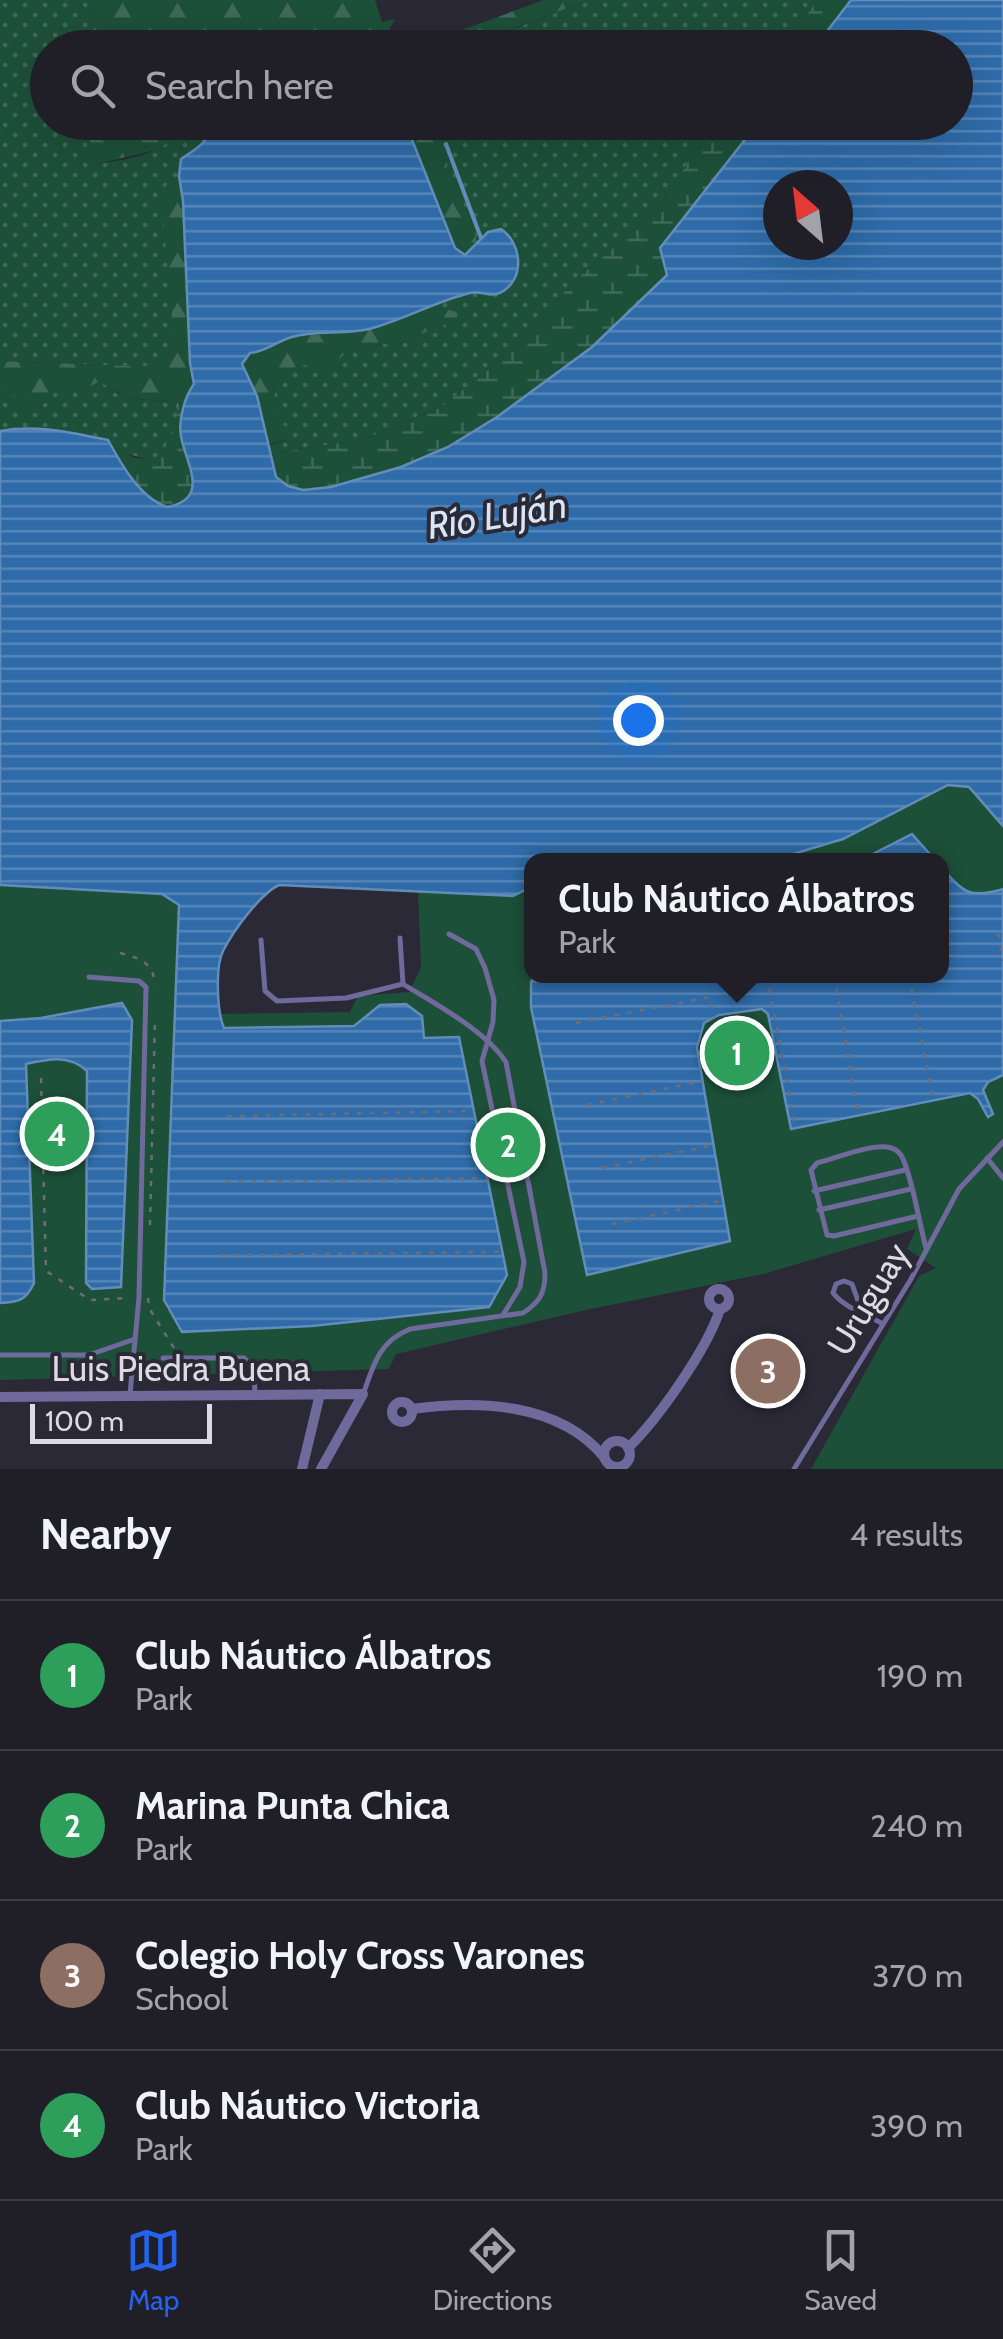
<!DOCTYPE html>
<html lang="en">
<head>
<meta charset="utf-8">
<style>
  :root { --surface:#201f28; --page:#2d2c34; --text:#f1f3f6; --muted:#a2a2a8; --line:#3d3d45; --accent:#2563eb }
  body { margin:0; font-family:Cabin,sans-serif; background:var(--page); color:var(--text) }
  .compass { position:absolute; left:763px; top:170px; width:90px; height:90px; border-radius:50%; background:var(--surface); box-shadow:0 10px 40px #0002; rotate:332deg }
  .scale { position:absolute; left:30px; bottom:25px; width:182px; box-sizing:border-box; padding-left:10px; border:5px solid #dcdbe3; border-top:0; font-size:28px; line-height:35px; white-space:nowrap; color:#dcdbe3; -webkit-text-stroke:8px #2b2935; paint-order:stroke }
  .you { position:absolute; left:638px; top:720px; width:35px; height:35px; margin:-25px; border:8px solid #fff; border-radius:50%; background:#1a73e8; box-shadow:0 0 0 15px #1a73e833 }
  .badge { display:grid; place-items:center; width:65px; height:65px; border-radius:50%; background:var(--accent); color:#fff; font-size:32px; font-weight:700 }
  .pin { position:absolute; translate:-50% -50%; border:5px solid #fff; box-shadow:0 2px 10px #0006 }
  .popup { position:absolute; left:524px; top:853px; width:425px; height:130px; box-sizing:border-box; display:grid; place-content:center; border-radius:20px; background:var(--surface); filter:drop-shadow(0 2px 8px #0005); font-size:32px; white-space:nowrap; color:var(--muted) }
  .popup b { font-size:38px; color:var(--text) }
  .popup::after { content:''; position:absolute; left:50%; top:100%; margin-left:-20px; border:20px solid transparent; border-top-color:var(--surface) }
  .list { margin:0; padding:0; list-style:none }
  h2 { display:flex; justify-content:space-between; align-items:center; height:130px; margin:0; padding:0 40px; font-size:42px }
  h2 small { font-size:32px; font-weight:400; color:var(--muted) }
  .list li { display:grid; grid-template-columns:65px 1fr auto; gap:30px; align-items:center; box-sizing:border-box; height:150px; padding:0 40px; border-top:2px solid var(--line) }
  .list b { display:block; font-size:38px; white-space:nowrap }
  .list p { margin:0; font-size:32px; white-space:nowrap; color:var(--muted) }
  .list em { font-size:32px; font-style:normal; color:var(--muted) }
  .icon { flex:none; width:55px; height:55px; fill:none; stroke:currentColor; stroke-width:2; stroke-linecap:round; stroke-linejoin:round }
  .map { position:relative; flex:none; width:1003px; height:1469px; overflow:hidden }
  .search { position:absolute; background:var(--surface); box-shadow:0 10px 40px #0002; left:30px; right:30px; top:30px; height:110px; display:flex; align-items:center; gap:25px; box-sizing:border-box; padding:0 35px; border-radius:55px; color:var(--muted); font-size:38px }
  .sheet { height:730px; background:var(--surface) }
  nav { display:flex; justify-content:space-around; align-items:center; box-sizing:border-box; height:140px; border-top:2px solid var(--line); background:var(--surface); font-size:28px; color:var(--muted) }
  nav a { display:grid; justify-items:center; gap:5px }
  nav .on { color:var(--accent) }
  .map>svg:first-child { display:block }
</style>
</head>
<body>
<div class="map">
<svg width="1003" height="1469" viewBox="0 0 1003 1469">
  <defs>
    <pattern id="grass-dots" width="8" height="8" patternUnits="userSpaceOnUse" patternTransform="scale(2.5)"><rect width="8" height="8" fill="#1d5039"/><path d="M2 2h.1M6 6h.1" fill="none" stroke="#3d6956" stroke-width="1.8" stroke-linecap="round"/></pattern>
    <pattern id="forest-firs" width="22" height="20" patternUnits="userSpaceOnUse" patternTransform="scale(2.5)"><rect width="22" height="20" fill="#1d5039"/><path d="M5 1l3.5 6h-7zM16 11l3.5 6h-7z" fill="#3d6956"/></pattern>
    <pattern id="wetland-marsh" width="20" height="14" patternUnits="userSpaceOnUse" patternTransform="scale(2.5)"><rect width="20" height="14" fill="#1d5039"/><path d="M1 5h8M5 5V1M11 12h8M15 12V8" fill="none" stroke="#3d6956"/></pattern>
    <pattern id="water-rules" width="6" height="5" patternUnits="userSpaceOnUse" patternTransform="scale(2.5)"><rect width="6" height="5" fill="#2e6ba8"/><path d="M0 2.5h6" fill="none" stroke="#5686b8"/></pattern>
  </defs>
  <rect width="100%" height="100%" fill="#2b2935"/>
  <!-- grass -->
  <g fill="url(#grass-dots)">
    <path d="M0 0H91L89 47 48 48V122L89 123 93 165C120 159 174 158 172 123H212C208 143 198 148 181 159L179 176 169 182 174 341 166 359 157 367 0 361Z"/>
    <polygon points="589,0 817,0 784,47 464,48"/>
    <polygon points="405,123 720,123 695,151 658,210 573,282 521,344 440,408 364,439 271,454 269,445 287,440 290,431 277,421 274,384 280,372 302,365 315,365 350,349 361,355 381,344 400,344 444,324 453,329 455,312 443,308 409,314 473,292 493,229 477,242 471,221 429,128 406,126"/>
    <path d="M101 381C120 401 146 400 173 401L179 413 163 454 151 460 21 427 0 431V383L36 411 57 390H79Z"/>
  </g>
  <!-- forest -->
  <g fill="url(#forest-firs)">
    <polygon points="91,0 375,0 382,22 395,19 384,39 371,47 89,47"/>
    <polygon points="544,0 589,0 464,47 415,47"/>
    <path d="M89 123H172C173 137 169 143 156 150L92 165Z"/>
    <polygon points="406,126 429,127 471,221 477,242 465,255 455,248"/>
    <path d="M179 176 183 201 190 363 194 384 181 389 179 413 173 401C146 400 120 400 101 381L79 391 57 390 36 411H22L14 396 0 383V361L156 367 166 359 174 341 161 192 169 182Z"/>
    <polygon points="443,308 456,312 460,336 444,324 399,344 380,344 361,355 349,350 329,368 303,365 280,372 274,384 277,420 291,430 287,440 269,444 256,396 241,364 250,353 260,352 293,337 369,329 409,314"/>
  </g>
  <!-- wetland -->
  <g fill="url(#wetland-marsh)">
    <polygon points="817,0 851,0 815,47 784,48"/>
    <polygon points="720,123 758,123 660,247 667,275 592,347 498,417 448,447 401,467 331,487 303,490 288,486 276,477 271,454 364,439 440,408 521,344 573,282 658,210 695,151"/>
    <path d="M194 384C185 396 178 420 181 436 185 462 212 498 167 507 140 498 122 464 108 440 123 456 142 465 163 454L178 414 181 389Z"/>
  </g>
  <!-- green -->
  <g fill="#1d5039">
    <path d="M948 785 969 787 1003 826V889C970 899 964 893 942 868V860H935L912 834 861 860H773L843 839Z"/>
    <path d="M0 885 162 894 179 905 164 1300 167 1310 489 1307 506 1276 459 1037 424 1038 380 1005 354 1026 224 1029 218 1014 350 1012 358 996 409 992 421 968 418 892 513 896 527 889 532 891V976H535L531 983 698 1058 704 1023 719 1015 763 1009 769 1014 791 1129 970 1093 978 1099 987 1116 993 1114 984 1095V1086L1003 1075V1469H811L919 1276 936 1268 907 1249 916 1229 763 1274 586 1310 396 1354 389 1369 0 1380V1303L17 1302 34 1283 26 1063C48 1060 69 1054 87 1070L85 1197 121 1003 41 1018 0 1021Z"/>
  </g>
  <!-- water -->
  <g fill="url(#water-rules)" stroke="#628dba" stroke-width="2.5" fill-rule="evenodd">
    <path d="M851 0H1003V826L969 787 948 785 843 839 773 860H532V891L527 889 513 896 279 885C260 894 233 931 223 951 215 967 217 1012 224 1028L354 1026 380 1005 406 1004 422 1016 424 1038 459 1037 507 1275 489 1307 312 1326 182 1332 164 1300 179 905 162 894 0 885V431C37 424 72 433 108 440 121 464 140 498 167 507 212 499 185 462 181 436 178 420 185 396 194 384L190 363 183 201 179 176 181 159C198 148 208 143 212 123L405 122 455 248 465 255 488 232 501 229C522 243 526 280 500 293 490 298 481 290 470 293 436 301 404 320 369 329 344 335 317 330 292 337 277 341 266 352 250 353L242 364 257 396 276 477 288 486 303 490 331 487 401 467 448 447 497 417 592 347 667 275 660 248 758 123 956 122V48L815 47ZM778 185H838V245H778Z"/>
    <polygon points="912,834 935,860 861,860"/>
    <path d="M942 868C964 893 970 899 1003 889V1075L988 1082 983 1090 993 1114 988 1117 978 1099 970 1093 791 1129 768 1014 762 1009 719 1015 704 1023 697 1048 730 1241 587 1275 531 1007V982L535 976H942Z"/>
    <path d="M122 1003 132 1020 121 1287 92 1289 86 1283 87 1071C69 1054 48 1059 26 1064L34 1283C26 1301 18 1302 0 1303V1021L41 1018Z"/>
  </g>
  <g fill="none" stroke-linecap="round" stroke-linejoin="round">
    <!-- stream -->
    <polyline stroke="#628dba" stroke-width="4" points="446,144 481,238"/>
    <!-- path -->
    <g stroke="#6e6d77" stroke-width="2.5" stroke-dasharray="5 8" stroke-linecap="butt">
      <polyline points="998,933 1003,961"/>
      <path d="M120 953C140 958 154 963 155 985"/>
      <polyline points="767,976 796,1129"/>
      <polyline points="834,976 859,1116"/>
      <polyline points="909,976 934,1102"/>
      <polyline points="576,1023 710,997 714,1017"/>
      <polyline points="41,1078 46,1271 90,1300 128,1298"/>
      <polyline points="587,1105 702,1081"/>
      <polyline points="227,1116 475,1111"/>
      <polyline points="602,1168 714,1145"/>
      <polyline points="225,1182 489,1178"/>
      <polyline points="612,1224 724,1200"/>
      <polyline points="150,1225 155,1018"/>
      <polyline points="221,1255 501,1252"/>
      <polyline points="148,1298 149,1308 174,1348"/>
    </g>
    <!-- service -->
    <g stroke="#70699c" stroke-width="5">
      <polyline points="449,934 476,949 485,968 494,1000 493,1022 482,1061 524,1262 520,1287 503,1315"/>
      <polyline points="400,938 403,984"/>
      <path d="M261 940 265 991 277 1001 346 998 403 984C435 1004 485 1030 506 1062L545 1273C545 1293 540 1302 523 1313L410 1329C380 1341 374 1363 364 1392"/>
      <polyline points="89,977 139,981 146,987 139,1297 130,1394"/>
      <polyline points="987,1158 1003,1178"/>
      <polyline points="814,1191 905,1170"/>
      <polyline points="819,1210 911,1189"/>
      <path d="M918 1216 834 1236 827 1235 811 1170 817 1163C838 1158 866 1145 887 1147 894 1148 897 1150 901 1155 911 1172 920 1226 926 1248"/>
      <path d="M862 1312 852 1284 844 1281 836 1284 833 1293C845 1308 867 1315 883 1324"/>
      <polyline points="0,1355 89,1355 135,1339"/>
      <polyline points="163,1358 244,1358 254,1368 255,1394"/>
      <polyline points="794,1469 911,1279 959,1189 1003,1142"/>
    </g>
    <!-- minor -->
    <g stroke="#70699c" stroke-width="10">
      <circle cx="719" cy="1299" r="10"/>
      <polyline points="0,1397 363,1394 321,1469"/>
      <circle cx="402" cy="1412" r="10"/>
      <path d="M412 1409C476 1400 559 1402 604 1457"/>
      <circle cx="617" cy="1454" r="13"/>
      <path d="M628 1448C658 1419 708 1348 720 1309"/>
      <polyline points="302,1469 320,1394"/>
    </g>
  </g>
  <g text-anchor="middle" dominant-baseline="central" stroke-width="8" stroke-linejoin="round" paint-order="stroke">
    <!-- street labels -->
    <g font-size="35" fill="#dcdbe3" stroke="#2b2935">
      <text transform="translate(868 1299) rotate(-59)">Uruguay</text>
      <text x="181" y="1368">Luis Piedra Buena</text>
    </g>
    <!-- water labels -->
    <g font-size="38" font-style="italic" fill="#d6e5f7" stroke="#2b2935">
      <text transform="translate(497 515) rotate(-9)">Río Luján</text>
    </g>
  </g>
</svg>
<svg class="compass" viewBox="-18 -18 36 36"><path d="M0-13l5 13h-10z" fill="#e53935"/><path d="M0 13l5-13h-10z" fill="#a2a2a8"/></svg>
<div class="scale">100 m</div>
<div class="you"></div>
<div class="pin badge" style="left:737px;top:1053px;background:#2e9e5b">1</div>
<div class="popup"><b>Club Náutico Álbatros</b>Park</div>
<div class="pin badge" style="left:508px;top:1145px;background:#2e9e5b">2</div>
<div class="pin badge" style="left:768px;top:1371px;background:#8d6e63">3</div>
<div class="pin badge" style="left:57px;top:1134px;background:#2e9e5b">4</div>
<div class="search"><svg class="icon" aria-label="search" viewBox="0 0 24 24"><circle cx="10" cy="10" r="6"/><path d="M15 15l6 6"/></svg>Search here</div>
</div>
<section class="sheet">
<h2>Nearby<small>4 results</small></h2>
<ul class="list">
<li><span class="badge" style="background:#2e9e5b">1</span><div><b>Club Náutico Álbatros</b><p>Park</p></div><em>190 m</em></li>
<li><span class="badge" style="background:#2e9e5b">2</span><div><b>Marina Punta Chica</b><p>Park</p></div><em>240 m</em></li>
<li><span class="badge" style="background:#8d6e63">3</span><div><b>Colegio Holy Cross Varones</b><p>School</p></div><em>370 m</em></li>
<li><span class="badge" style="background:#2e9e5b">4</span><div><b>Club Náutico Victoria</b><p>Park</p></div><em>390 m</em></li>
</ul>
</section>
<nav>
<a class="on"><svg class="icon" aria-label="map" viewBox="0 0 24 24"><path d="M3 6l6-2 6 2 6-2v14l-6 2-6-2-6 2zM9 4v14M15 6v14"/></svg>Map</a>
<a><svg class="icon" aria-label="directions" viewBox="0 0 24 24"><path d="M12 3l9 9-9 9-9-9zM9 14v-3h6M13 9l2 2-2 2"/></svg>Directions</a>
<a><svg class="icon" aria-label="saved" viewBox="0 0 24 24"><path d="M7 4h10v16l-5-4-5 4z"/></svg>Saved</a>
</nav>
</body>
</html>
